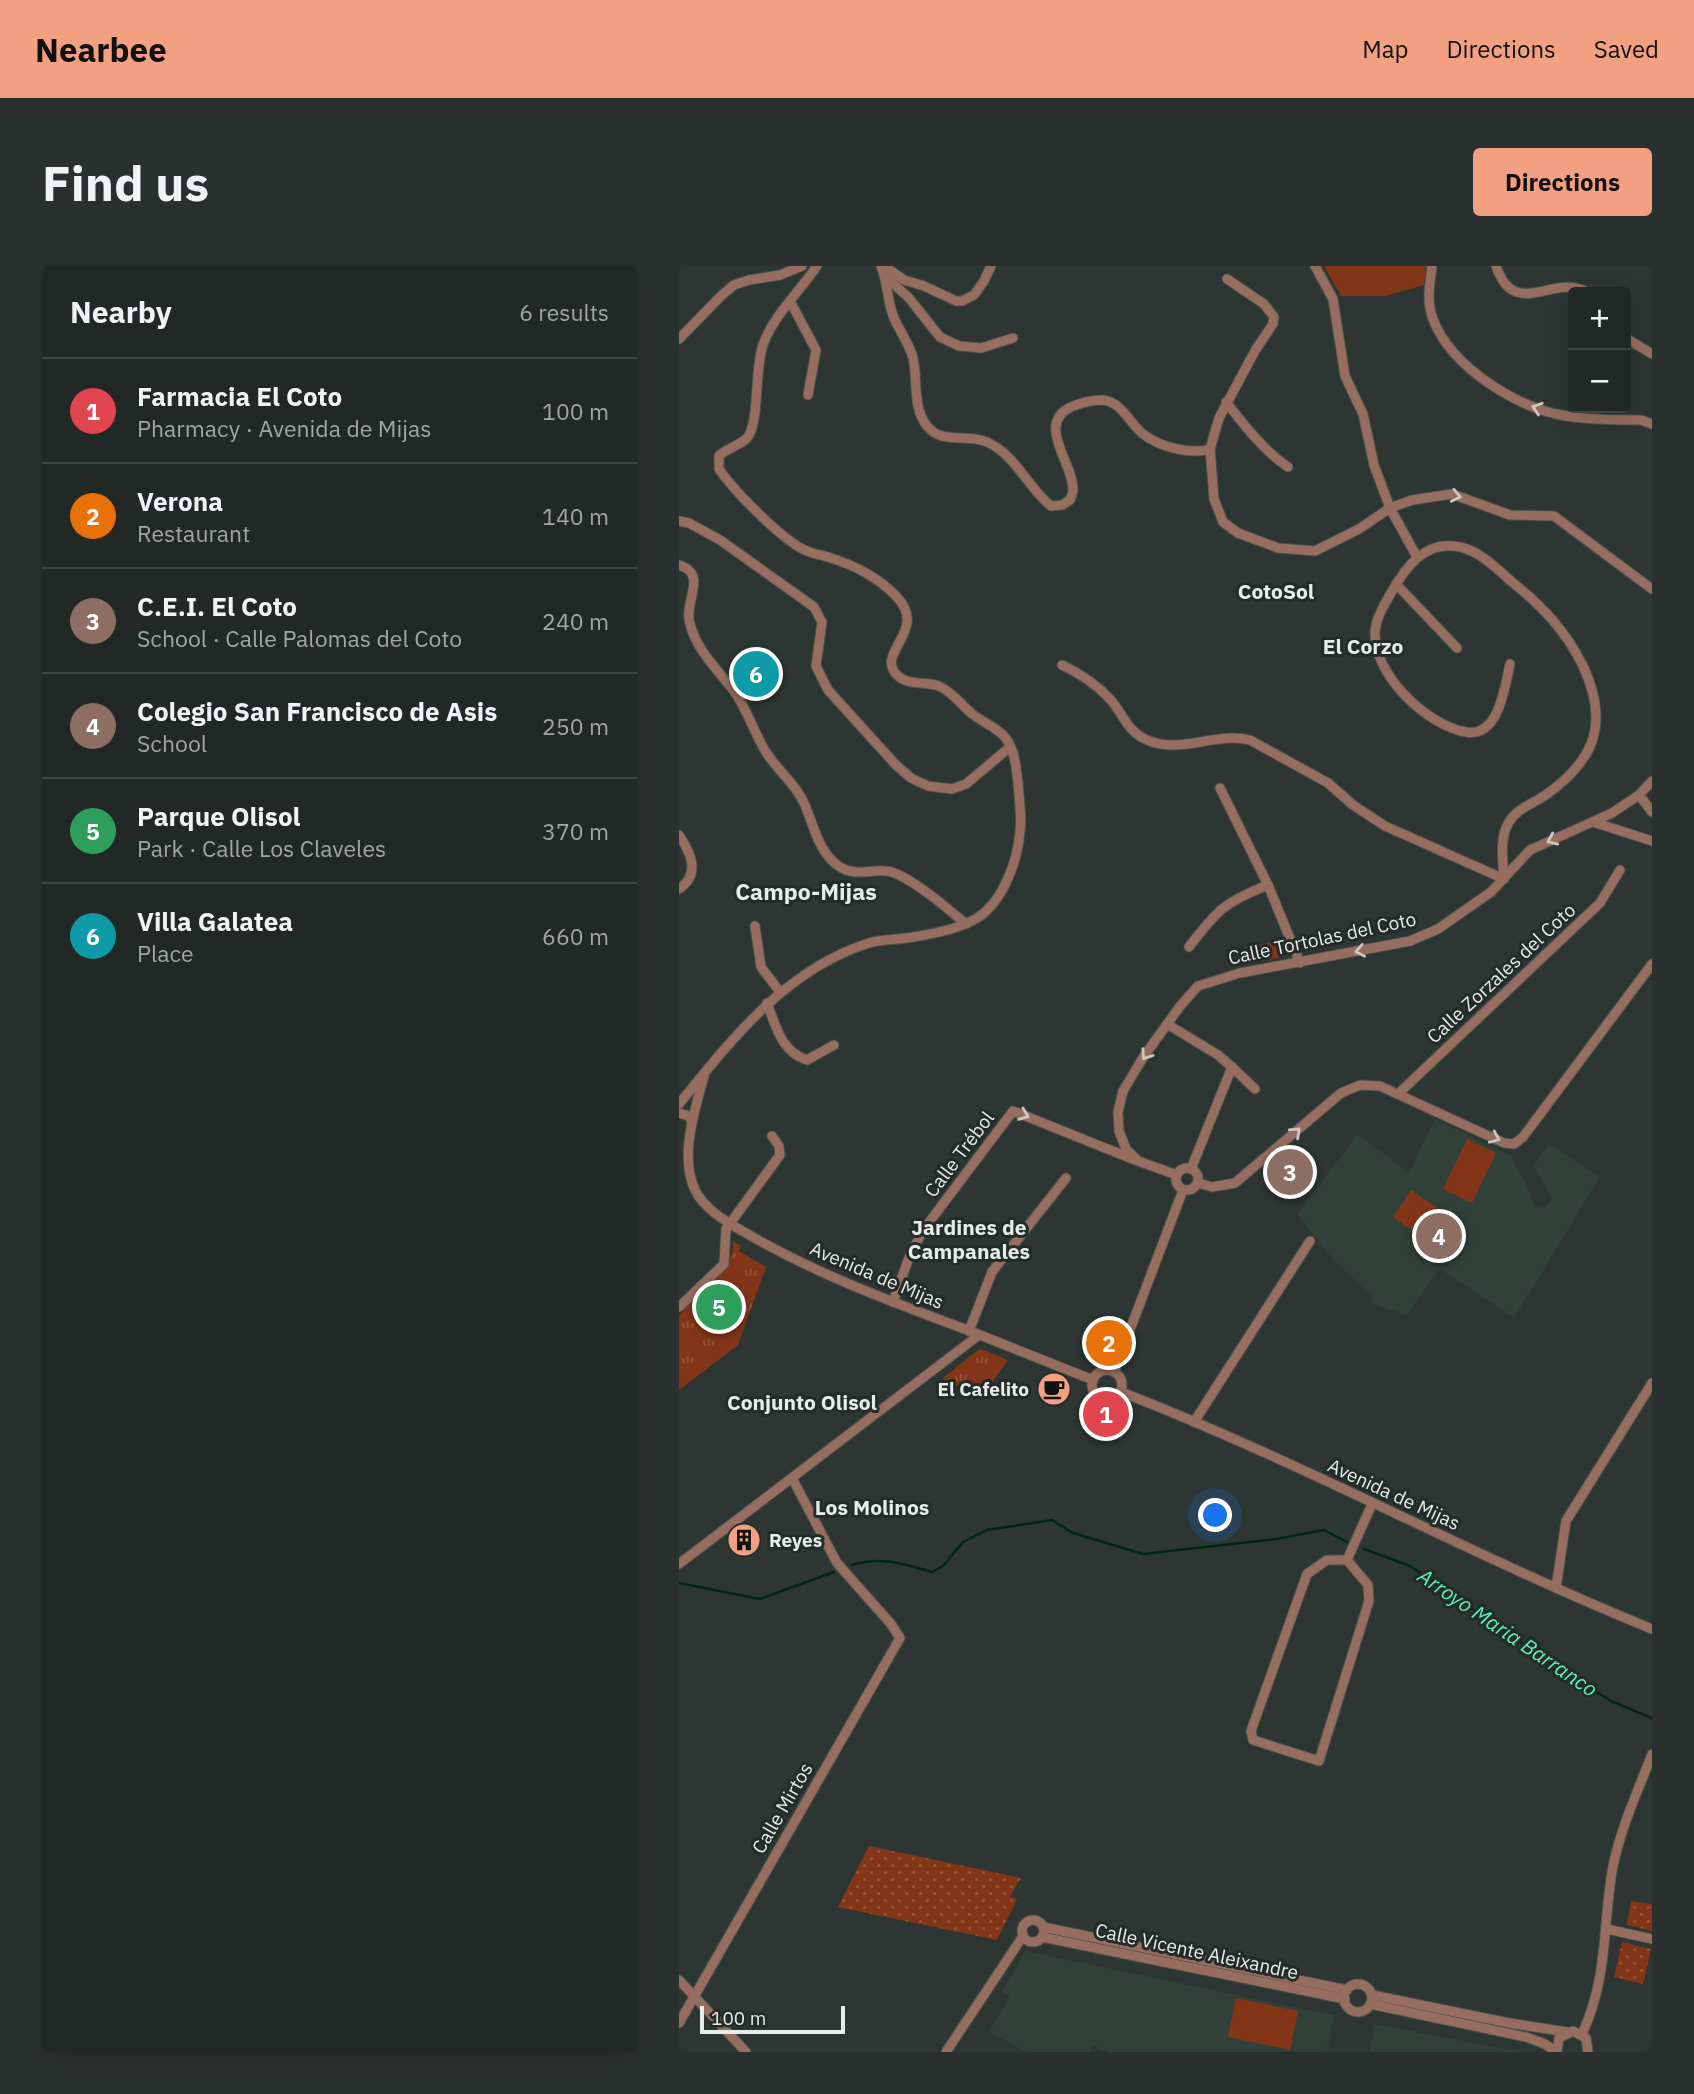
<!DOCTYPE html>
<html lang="en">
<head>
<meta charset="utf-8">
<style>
  :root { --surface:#222826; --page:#2a302e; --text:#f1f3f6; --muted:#a2a6a7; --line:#3f4443; --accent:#f3a082 }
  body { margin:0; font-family:"IBM Plex Sans",sans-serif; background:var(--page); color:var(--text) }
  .controls { position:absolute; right:21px; top:21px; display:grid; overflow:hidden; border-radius:7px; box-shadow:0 7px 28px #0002 }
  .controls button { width:63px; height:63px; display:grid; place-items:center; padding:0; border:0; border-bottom:2px solid var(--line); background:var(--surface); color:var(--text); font:35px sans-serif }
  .scale { position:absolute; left:21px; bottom:18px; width:145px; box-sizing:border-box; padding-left:7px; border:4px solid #e6ece9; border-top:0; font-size:19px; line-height:24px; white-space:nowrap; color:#e6ece9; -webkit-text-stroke:5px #232c28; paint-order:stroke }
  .you { position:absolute; left:537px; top:1250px; width:24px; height:24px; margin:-18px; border:5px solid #fff; border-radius:50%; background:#1a73e8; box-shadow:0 0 0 10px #1a73e833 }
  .badge { display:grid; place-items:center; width:46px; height:46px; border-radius:50%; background:var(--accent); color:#fff; font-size:23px; font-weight:700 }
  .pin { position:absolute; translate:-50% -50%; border:4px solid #fff; box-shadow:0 2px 7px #0006 }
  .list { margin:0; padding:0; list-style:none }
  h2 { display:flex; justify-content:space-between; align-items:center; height:91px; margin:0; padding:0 28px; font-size:30px }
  h2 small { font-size:23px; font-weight:400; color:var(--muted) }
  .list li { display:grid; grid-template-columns:46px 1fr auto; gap:21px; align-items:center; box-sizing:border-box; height:105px; padding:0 28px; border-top:2px solid var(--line) }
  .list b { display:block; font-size:26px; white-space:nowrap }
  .list p { margin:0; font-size:23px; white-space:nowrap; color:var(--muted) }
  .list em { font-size:23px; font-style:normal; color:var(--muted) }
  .map { position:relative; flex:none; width:973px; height:1786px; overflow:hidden; border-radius:7px }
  header { display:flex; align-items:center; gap:42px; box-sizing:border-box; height:98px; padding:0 35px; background:var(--accent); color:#111 }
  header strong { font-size:33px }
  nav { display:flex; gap:38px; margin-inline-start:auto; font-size:24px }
  .intro { display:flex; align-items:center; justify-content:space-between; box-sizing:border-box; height:168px; padding:0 42px }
  h1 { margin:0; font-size:49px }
  .button { padding:18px 32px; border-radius:7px; background:var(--accent); color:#111; font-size:24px; font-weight:700 }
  main { display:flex; gap:42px; padding:0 42px }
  aside { flex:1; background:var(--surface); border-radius:7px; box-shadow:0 7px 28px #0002 }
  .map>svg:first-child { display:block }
</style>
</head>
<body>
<header>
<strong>Nearbee</strong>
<nav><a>Map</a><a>Directions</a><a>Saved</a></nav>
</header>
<div class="intro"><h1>Find us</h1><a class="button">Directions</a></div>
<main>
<aside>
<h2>Nearby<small>6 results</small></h2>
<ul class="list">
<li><span class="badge" style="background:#e0444e">1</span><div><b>Farmacia El Coto</b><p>Pharmacy · Avenida de Mijas</p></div><em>100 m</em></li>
<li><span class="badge" style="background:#e8710a">2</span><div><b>Verona</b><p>Restaurant</p></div><em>140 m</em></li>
<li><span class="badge" style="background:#8d6e63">3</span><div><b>C.E.I. El Coto</b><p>School · Calle Palomas del Coto</p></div><em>240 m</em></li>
<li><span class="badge" style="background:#8d6e63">4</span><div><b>Colegio San Francisco de Asis</b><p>School</p></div><em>250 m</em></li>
<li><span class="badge" style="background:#2e9e5b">5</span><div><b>Parque Olisol</b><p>Park · Calle Los Claveles</p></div><em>370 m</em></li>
<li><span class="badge" style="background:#0f9aa8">6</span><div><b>Villa Galatea</b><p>Place</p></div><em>660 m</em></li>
</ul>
</aside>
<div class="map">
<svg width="973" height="1786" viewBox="0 0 973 1786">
  <defs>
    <pattern id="park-tufts" width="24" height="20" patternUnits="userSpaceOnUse" patternTransform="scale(1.75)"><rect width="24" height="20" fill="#833617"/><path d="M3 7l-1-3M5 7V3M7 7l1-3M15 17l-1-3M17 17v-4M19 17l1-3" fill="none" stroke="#955339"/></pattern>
    <pattern id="garden-dots" width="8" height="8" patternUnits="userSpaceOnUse" patternTransform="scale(1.75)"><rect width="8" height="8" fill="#833617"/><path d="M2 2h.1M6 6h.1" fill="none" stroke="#955339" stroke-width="1.8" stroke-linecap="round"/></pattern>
  </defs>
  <rect width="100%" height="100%" fill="#2d3632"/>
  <!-- built -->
  <g fill="#314139">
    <polygon points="756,853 831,889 852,928 853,935 859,942 868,940 873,932 854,900 870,878 921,911 835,1052 761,1003 727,1049 692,1037 694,1032 653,992 618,948 679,868 730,907"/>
    <polygon points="346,1685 655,1749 648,1786 430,1786 414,1780 410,1786 348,1786 310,1766 331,1730 323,1726"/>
    <polygon points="696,1758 841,1786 690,1786"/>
  </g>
  <!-- grass -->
  <g fill="#833617">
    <polygon points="645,0 747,0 745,19 706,30 662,30"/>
    <polygon points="600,675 603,691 567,698 564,682"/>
    <polygon points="788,873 817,887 793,937 764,923"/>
    <polygon points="732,924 778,955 759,982 714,951"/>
    <polygon points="557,1732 619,1745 611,1784 549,1771"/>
  </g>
  <!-- park -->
  <g fill="url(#park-tufts)">
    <path d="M54 975 62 980 60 985 87 1001 59 1079 0 1124V1050C7 1041 15 1033 23 1025 41 1009 54 1001 54 975Z"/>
    <polygon points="299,1084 305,1084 329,1094 309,1122 300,1117 294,1128 264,1112"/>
  </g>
  <!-- garden -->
  <g fill="url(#garden-dots)">
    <polygon points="190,1580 342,1612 331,1630 338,1633 318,1674 159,1641"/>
    <polygon points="952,1635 973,1638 973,1665 948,1659"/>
    <polygon points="943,1676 972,1683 964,1718 935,1711"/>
  </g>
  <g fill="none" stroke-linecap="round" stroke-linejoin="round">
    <!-- stream -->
    <g stroke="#012719" stroke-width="2.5">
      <polyline points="685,1283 731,1300 885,1406 932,1435 973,1452"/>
      <path d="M173 1299C202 1290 225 1298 253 1306L264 1300 284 1276 308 1264 373 1254 394 1267 464 1288 597 1273 645 1264 668 1276"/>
      <polyline points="0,1317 81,1333 155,1306"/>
    </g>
    <defs>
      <g id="street">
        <path d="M202 0C209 17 208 36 215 52 221 66 230 77 234 92 239 113 233 141 248 160 263 179 288 167 308 176 337 189 348 221 372 240L383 239 391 234C392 231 394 227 394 224 395 198 356 158 392 141 401 137 414 134 424 134 443 136 451 158 464 168 481 181 511 189 531 183"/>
        <polyline points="205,0 225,14 245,20 277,35 283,35 295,29 305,15 312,0"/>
        <polyline points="636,0 654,33 666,110 684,148 695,199 711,242 738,291"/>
        <path d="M753 0C751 17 747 36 754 53 772 101 838 142 887 150 912 154 938 154 962 154L973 158"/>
        <path d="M817 0C836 55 873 7 908 26"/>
        <polyline points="207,11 230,32 261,71 280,80 302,82 334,72"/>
        <polyline points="548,13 585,38 595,51 594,58 577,83 540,152 531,183 535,233 544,256 559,267 599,282 636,285 680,263 711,242 733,234 773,228 831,249 875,250 973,323"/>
        <polyline points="111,35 137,84 129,129"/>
        <polyline points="947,72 973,88"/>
        <polyline points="0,73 42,30 55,19 70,14 101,9 123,0"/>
        <path d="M547 136C565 159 585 185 609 201"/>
        <polyline points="0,255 10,257 41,274 135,341 143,356 137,400 149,424 217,499 232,512 249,520 273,523 287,518 331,481"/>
        <path d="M0 299C30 308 4 336 11 358 18 385 39 404 55 425 67 442 74 463 84 481 95 502 116 516 125 537 135 559 139 587 161 601 180 613 197 599 218 608 240 618 268 642 287 658"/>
        <polyline points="717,318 778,382"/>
        <path d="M383 399C400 407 418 419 431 433 443 446 448 465 466 473 501 490 536 465 571 474L649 517 674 539 706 560 825 613C824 595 820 572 830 556 838 542 856 537 868 528 917 493 930 456 904 400 887 365 863 340 833 316 818 303 801 285 781 281 746 273 726 302 712 327 705 339 697 352 696 366 694 408 747 459 787 466 820 472 826 420 831 398"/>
        <polyline points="541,522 589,619 621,697"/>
        <polyline points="960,529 973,546"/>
        <polyline points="914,556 973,575"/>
        <path d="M0 569C12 587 22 608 0 623"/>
        <polyline points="76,660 82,701 101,726"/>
        <path d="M510 681C538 644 546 636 589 619"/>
        <path d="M88 737C97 760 102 786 128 794L155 779"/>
        <polyline points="488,758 539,789 553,801 512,903"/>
        <polyline points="553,801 576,823"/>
        <path d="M25 810C16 844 0 890 16 924 27 946 52 958 72 970 142 1010 216 1037 291 1065 332 1081 373 1098 414 1114"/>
        <polyline points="719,828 921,637 941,604"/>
        <path d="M0 838C53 773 107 703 190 677 202 673 215 674 227 672 249 669 279 664 298 652 324 636 339 594 341 565 343 549 340 533 339 517 337 501 336 480 323 468 314 460 302 455 292 447 282 438 273 426 260 420 248 415 230 420 219 410 194 387 251 365 217 330 198 310 175 299 149 291 142 289 135 288 128 285 105 276 55 225 40 203V190C48 182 60 180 68 172 81 158 75 99 85 76 96 48 121 25 138 0"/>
        <polyline points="0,847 10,850 13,856"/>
        <circle cx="508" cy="913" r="11"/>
        <polyline points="498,909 459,895 447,883 440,865 439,846 444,825 465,790 502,739 519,720 561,707 731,675 759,663 812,626 851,584 933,547 960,529 973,515"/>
        <polyline points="519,917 533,921 556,917 662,827 681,819 701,820 825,877 835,878 844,871 973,698"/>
        <polyline points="214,1036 231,989 245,963 334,845 456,894"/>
        <polyline points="0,1041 45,998 47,963 101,889 100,880 93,870"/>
        <polyline points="290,1065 313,1006 387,912"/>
        <circle cx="428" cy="1119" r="15"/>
        <polyline points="435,1106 504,924"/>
        <path d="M442 1126C623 1196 793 1290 973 1363"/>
        <polyline points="515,1156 631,975"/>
        <polygon points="648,1294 668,1294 689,1319 690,1335 640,1495 574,1474 572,1465 628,1308"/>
        <polyline points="668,1294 693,1238"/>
        <polyline points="0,1298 300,1069"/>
        <polyline points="877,1322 887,1255 973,1117"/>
        <circle cx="354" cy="1665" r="11"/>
        <polyline points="364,1661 668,1724"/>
        <polyline points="928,1663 973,1673"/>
        <polyline points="363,1671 666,1733"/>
        <polyline points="0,1714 67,1786"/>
        <circle cx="679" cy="1732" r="14"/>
        <polyline points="693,1729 830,1757 888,1766"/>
        <polyline points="691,1738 847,1771 866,1778 877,1786"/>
        <polyline points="0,1757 221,1372 212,1358 158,1297 113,1212"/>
        <path d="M903 1768C930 1710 923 1660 934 1600 942 1561 959 1525 973 1488"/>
        <polyline points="267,1786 344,1670"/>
        <polyline points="878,1786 880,1772 894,1765 907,1772 909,1786"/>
      </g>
    </defs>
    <!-- street casing -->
    <use href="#street" stroke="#4b534f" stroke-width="11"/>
    <!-- street -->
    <use href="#street" stroke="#966d5e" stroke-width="9"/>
  </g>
  <!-- one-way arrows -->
  <defs><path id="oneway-chevron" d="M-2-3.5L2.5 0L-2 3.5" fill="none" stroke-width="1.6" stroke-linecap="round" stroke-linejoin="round" transform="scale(1.75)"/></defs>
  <g stroke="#cec6bf">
    <use href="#oneway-chevron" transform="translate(858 142) rotate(-162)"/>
    <use href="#oneway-chevron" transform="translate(777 230) rotate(12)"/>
    <use href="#oneway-chevron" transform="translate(873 574) rotate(156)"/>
    <use href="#oneway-chevron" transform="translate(681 685) rotate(169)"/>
    <use href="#oneway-chevron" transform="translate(467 789) rotate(124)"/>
    <use href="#oneway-chevron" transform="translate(345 849) rotate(21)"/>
    <use href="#oneway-chevron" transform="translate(617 866) rotate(-43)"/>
    <use href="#oneway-chevron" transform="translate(816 872) rotate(23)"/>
  </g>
  <!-- icons -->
  <defs>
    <symbol id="cafe-disc" viewBox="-11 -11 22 22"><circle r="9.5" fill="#f3a082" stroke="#232c28"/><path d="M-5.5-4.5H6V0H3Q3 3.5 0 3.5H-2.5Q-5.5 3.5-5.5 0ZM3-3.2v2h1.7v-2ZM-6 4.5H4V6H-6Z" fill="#111"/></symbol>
    <symbol id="building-disc" viewBox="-11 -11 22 22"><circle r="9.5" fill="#f3a082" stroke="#232c28"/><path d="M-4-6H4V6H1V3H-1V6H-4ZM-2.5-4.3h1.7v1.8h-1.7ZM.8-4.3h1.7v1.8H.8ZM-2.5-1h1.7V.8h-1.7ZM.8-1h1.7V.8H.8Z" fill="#111"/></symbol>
  </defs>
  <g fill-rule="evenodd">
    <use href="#cafe-disc" x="356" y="1104" width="38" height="38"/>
    <use href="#building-disc" x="46" y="1255" width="38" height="38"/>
  </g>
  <g text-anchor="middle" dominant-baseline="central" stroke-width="6" stroke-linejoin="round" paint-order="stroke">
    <!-- street labels -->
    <g font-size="19" fill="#e6ece9" stroke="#232c28">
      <text transform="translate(643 672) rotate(-12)">Calle Tortolas del Coto</text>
      <text transform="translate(822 707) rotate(-43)">Calle Zorzales del Coto</text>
      <text transform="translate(280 888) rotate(-53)">Calle Trébol</text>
      <text transform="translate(198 1009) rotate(23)">Avenida de Mijas</text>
      <text transform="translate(715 1228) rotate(25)">Avenida de Mijas</text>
      <text transform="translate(103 1542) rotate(-60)">Calle Mirtos</text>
      <text transform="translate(518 1685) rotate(12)">Calle Vicente Aleixandre</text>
    </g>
    <!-- poi labels -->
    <g font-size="19" font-weight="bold" fill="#e6ece9" stroke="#232c28" text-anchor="end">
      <text x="350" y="1123">El Cafelito</text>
      <text x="90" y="1274" text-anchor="start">Reyes</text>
    </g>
    <!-- neighbourhood labels -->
    <g font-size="21" font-weight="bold" fill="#e6ece9" stroke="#232c28">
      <text x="597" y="325">CotoSol</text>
      <text x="684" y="380">El Corzo</text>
      <text x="290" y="961">Jardines de<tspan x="290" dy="24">Campanales</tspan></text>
      <text x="123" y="1136">Conjunto Olisol</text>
      <text x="193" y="1241">Los Molinos</text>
    </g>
    <!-- water labels -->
    <g font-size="21" font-style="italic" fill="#5bf4b7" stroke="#232c28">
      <text transform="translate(829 1366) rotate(34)">Arroyo Maria Barranco</text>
    </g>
    <!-- quarter labels -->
    <g font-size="23" font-weight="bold" fill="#e6ece9" stroke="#232c28">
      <text x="127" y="625">Campo-Mijas</text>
    </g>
  </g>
</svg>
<div class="controls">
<button>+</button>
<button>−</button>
</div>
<div class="scale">100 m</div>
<div class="you"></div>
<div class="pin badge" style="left:427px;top:1148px;background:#e0444e">1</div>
<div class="pin badge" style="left:430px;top:1077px;background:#e8710a">2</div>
<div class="pin badge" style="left:611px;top:906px;background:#8d6e63">3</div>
<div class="pin badge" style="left:760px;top:970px;background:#8d6e63">4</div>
<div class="pin badge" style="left:40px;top:1041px;background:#2e9e5b">5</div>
<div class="pin badge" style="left:77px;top:408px;background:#0f9aa8">6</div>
</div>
</main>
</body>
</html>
